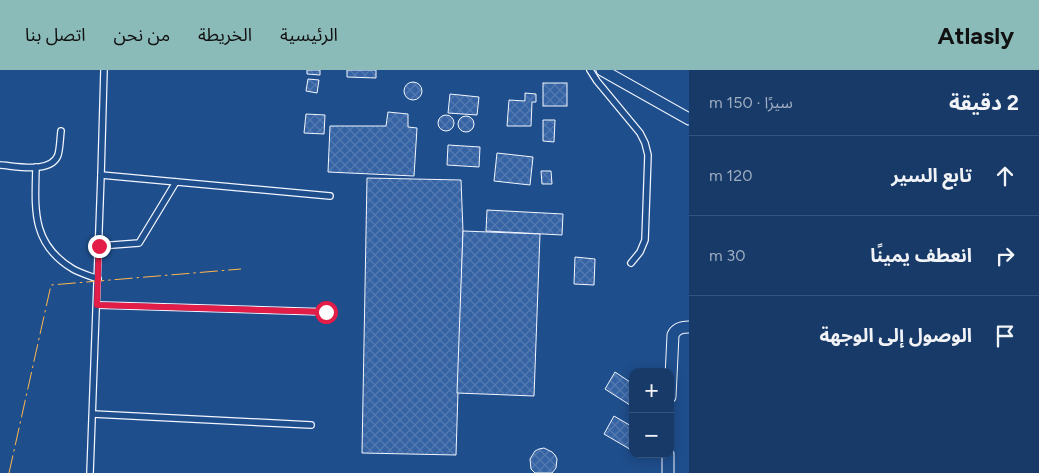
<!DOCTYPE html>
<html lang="ar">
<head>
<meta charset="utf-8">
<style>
  :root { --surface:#173a69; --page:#20416f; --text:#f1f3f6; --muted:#9eadc0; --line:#36547d; --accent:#8bbbb9 }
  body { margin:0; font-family:Figtree,"Noto Sans Arabic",sans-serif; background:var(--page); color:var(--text); direction:rtl }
  .controls { position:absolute; right:15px; bottom:15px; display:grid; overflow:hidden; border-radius:10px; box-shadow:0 2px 12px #0003 }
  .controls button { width:45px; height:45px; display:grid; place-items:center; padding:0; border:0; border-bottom:1px solid var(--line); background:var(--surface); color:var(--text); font:25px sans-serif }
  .stop { position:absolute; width:15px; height:15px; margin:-11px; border:4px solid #e11d48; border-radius:50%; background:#fff }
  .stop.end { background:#e11d48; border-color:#fff; box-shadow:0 1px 5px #0008 }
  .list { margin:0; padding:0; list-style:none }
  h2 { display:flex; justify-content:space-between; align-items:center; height:65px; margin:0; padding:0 20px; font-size:21px }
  h2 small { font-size:16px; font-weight:400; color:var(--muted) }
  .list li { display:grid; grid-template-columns:32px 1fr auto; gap:15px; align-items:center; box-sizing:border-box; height:80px; padding:0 20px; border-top:1px solid var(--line) }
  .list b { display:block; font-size:19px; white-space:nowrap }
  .list em { font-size:16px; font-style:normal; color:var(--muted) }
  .icon { flex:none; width:28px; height:28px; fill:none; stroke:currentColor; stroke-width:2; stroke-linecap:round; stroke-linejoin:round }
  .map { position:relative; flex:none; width:689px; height:403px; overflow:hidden; direction:ltr }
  header { display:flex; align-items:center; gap:30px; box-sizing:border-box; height:70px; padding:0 25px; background:var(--accent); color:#111 }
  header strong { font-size:24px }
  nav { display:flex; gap:28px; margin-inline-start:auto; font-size:18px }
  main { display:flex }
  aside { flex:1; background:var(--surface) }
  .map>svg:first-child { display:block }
</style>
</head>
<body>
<header>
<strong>Atlasly</strong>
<nav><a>الرئيسية</a><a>الخريطة</a><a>من نحن</a><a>اتصل بنا</a></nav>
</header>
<main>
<aside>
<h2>2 دقيقة<small>سيرًا · 150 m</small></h2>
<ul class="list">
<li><svg class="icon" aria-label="ahead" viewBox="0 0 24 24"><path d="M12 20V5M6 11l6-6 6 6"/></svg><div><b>تابع السير</b></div><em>120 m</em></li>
<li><svg class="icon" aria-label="right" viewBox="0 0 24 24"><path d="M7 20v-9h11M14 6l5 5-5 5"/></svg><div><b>انعطف يمينًا</b></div><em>30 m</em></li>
<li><svg class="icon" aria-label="arrive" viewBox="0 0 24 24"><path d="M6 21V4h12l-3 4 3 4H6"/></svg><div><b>الوصول إلى الوجهة</b></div></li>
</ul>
</aside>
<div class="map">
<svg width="689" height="403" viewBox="0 0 689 403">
  <defs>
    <pattern id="building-cross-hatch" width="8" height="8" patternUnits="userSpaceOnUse" patternTransform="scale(1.25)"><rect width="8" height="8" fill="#3563a3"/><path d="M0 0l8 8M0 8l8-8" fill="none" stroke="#537ab1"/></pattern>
  </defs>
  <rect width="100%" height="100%" fill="#1f4e8c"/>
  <!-- building -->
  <g fill="url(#building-cross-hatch)" stroke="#f2f6ff">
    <polygon points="307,0 320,0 320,5 307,4"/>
    <polygon points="347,0 376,0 376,8 347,7"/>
    <polygon points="308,9 319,10 317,23 306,21"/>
    <circle cx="413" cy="21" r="9"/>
    <rect x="543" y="13" width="24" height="23"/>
    <polygon points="525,23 536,24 536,32 532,32 531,56 507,56 509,30 525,31"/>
    <polygon points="450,24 479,27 477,45 448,43"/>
    <polygon points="388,42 408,44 408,57 417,58 414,106 328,102 330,56 386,56"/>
    <polygon points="306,44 325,45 324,64 304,63"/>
    <circle cx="446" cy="53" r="8"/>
    <circle cx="466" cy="54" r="8"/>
    <polygon points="543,50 555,50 554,72 543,71"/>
    <polygon points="448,75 480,77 479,97 447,95"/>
    <polygon points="497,83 533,87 530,115 494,111"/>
    <polygon points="541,101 551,101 552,114 542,114"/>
    <polygon points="367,108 461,110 463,161 456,385 362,383"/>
    <polygon points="487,140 563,144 562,165 486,161"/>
    <polygon points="463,161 540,164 534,326 457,323"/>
    <polygon points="575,187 595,189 594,215 574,214"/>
    <polygon points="615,302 633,314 633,337 605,319"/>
    <polygon points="614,346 633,357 633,381 604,364"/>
    <polygon points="544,378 552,382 555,385 557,389 556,398 552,403 535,403 531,399 530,389 535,381 539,379"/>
  </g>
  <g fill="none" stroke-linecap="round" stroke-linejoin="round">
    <defs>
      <g id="service">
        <polyline points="590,0 597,11 640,63 645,73 648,85 645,170 640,182 631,193"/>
        <path d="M0 95C16 96 51 104 58 85 60 78 60 69 61 61"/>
        <path d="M36 97C35 139 31 174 73 199 80 203 90 206 98 209"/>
        <polyline points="101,105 330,126"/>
        <polyline points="99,176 139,173 176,112"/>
        <polyline points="97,235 327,242"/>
        <polyline points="93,344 311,355"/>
        <polyline points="90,403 101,105 104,0"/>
      </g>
      <g id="minor">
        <polyline points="602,0 689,49"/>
        <path d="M670 327 673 265C676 258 682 257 689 257"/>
        <polyline points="668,403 668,384"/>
      </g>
    </defs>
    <!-- service casing -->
    <use href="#service" stroke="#f2f6ff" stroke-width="8"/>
    <!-- minor casing -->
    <use href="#minor" stroke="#f2f6ff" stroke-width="13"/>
    <!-- service -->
    <use href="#service" stroke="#1f4e8c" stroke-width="5.5"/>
    <!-- minor -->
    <use href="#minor" stroke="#1f4e8c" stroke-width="11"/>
    <!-- power -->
    <polyline stroke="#ffb74d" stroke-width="1" stroke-dasharray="18 4 2.5 4" stroke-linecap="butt" points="9,403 51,215 241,199"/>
  </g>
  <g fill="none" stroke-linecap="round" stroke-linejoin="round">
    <!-- route -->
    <polyline stroke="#e11d48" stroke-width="6" points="99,176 97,235 326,242"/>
  </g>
</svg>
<div class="controls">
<button>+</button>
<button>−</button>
</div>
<div class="stop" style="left:326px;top:242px"></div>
<div class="stop end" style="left:99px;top:176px"></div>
</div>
</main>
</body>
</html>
